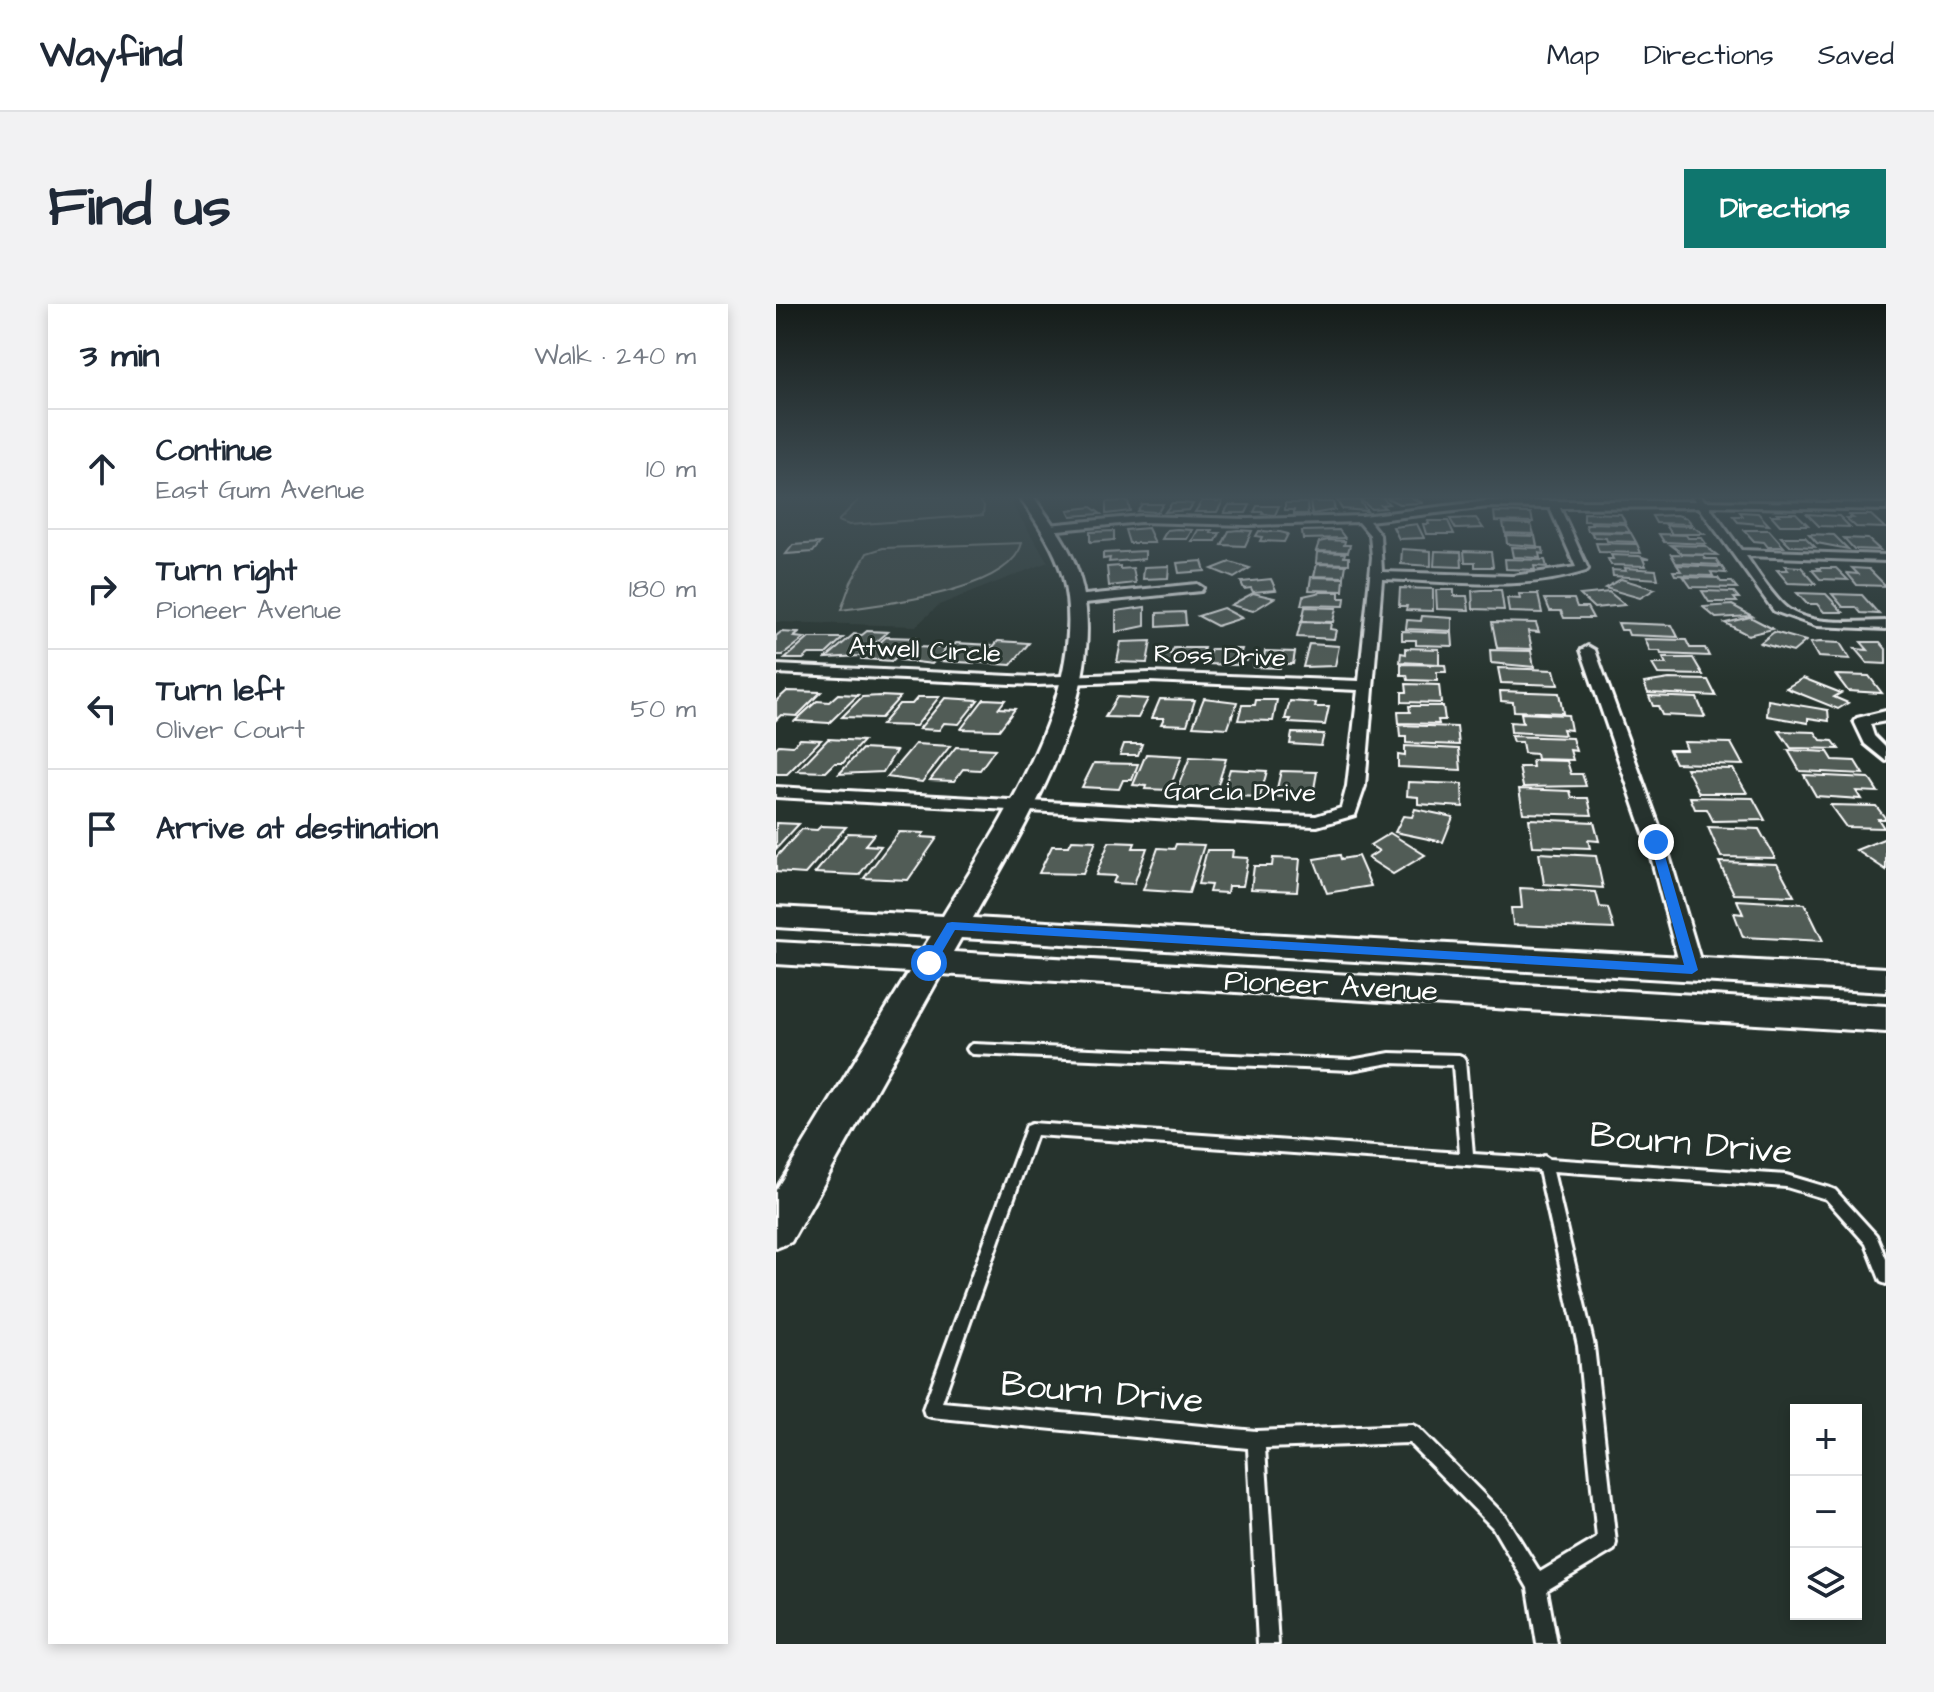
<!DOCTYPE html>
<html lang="en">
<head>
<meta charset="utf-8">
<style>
  :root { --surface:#fff; --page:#f2f2f3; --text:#1f2937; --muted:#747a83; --line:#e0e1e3; --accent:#0f766e }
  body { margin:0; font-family:"Architects Daughter",sans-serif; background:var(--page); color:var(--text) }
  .controls { position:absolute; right:24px; bottom:24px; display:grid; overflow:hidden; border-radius:0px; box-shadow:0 4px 12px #0003 }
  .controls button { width:72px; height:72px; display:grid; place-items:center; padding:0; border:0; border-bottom:2px solid var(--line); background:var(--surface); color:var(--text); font:40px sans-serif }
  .stop { position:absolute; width:24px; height:24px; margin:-18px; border:6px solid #1a73e8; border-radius:50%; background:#fff }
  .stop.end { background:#1a73e8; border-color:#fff; box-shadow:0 2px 8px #0008 }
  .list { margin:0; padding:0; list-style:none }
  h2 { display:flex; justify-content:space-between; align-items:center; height:104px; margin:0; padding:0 32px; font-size:34px }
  h2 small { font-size:26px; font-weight:400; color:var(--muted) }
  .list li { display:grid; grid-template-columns:52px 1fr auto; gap:24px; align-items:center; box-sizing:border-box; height:120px; padding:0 32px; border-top:2px solid var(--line) }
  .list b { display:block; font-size:30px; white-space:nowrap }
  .list p { margin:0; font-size:26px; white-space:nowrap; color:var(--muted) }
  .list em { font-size:26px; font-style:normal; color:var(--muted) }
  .icon { flex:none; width:44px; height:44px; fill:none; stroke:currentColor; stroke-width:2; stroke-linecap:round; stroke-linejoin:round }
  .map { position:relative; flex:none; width:1110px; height:1340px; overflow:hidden; border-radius:0px }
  header { display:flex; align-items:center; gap:48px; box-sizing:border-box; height:112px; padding:0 40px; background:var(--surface); border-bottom:2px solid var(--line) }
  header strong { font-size:38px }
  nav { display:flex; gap:44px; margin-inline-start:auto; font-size:28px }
  .intro { display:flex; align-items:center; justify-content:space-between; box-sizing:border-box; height:192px; padding:0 48px }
  h1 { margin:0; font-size:56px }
  .button { padding:20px 36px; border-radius:0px; background:var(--accent); color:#fff; font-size:28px; font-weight:700 }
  main { display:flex; gap:48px; padding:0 48px }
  aside { flex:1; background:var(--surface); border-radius:0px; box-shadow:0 4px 12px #0003 }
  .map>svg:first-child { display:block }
</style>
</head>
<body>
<header>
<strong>Wayfind</strong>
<nav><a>Map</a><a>Directions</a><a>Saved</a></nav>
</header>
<div class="intro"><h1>Find us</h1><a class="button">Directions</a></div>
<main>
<aside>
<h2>3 min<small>Walk · 240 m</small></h2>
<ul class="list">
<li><svg class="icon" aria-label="ahead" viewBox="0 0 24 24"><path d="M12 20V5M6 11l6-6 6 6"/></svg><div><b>Continue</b><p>East Gum Avenue</p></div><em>10 m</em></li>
<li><svg class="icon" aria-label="right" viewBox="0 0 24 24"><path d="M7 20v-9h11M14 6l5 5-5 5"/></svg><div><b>Turn right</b><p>Pioneer Avenue</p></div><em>180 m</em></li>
<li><svg class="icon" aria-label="left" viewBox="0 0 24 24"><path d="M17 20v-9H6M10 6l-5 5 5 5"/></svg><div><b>Turn left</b><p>Oliver Court</p></div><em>50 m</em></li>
<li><svg class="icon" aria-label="arrive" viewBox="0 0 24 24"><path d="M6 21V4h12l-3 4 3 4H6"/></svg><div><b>Arrive at destination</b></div></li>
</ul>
</aside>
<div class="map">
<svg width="1110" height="1340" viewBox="0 0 1110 1340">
  <rect width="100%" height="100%" fill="#26332d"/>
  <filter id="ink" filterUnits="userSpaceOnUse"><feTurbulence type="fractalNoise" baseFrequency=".0125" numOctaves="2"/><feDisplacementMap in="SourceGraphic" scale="16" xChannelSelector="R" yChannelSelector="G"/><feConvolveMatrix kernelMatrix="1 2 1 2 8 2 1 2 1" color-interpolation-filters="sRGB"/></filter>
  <g filter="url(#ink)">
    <!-- built -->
    <polygon fill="#333f3a" points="0,192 231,192 272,258 163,301 140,322 0,318"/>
    <!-- green -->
    <g fill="#3e4944" stroke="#9ea4a2" stroke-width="2">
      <polygon points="86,192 200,192 208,202 207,211 73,221 62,217"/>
      <path d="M246 239C234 288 107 300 65 306L75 278 91 249 107 244Z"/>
    </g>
    <!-- building -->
    <g fill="#515c57" stroke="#fff" stroke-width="2">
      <polygon points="632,192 647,199 623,200 609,193"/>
      <polygon points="606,193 613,200 605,201 609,204 595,205 584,195"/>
      <polygon points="583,196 591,207 566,205 561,197"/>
      <polygon points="352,197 354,207 330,210 330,198"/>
      <polygon points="426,197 447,197 441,208 419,208"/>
      <polygon points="534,198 557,198 559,206 536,210"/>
      <polygon points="396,199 407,199 417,200 413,206 389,208"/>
      <polygon points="509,199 531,199 532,210 518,210 518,206 509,206"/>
      <polygon points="366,200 387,200 382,208 361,207"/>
      <polygon points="453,201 474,201 470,209 448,209"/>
      <polygon points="481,202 503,202 499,211 486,210 487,208 478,208"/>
      <polygon points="315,203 325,210 295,212 292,206"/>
      <polygon points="718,208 755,209 757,218 719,217"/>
      <polygon points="964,208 982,209 993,221 962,218 957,212 967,212"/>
      <polygon points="808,209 845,210 849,218 808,217"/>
      <polygon points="1001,209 1020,209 1032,221 1004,221 995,211 1003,211"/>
      <polygon points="1031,210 1063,212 1074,223 1043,222"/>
      <polygon points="901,211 911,214 916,220 880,219 876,212"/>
      <polygon points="1073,211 1095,211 1109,224 1080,223 1070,214 1077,214"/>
      <polygon points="700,214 707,224 680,225 674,215"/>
      <polygon points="652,217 672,217 678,230 650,230 647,220 653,220"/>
      <polygon points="727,219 755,220 758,230 729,229"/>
      <polygon points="815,219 849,220 854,228 812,227 810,221 816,221"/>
      <polygon points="641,220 648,234 623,235 617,223"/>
      <polygon points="890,221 916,222 928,230 896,230"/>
      <polygon points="372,224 379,239 353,239 349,226"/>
      <polygon points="401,225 416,226 411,235 386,235 391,226"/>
      <polygon points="422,226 436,226 435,229 444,229 440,237 416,237"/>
      <polygon points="563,226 569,234 527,235 526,227"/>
      <polygon points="968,226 993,226 1008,243 992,243 988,238 978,237"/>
      <polygon points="338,227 338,236 314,238 314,228"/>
      <polygon points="453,227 462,226 476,227 469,242 446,241"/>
      <polygon points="483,227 504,228 512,230 508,238 484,237 486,233 480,232"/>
      <polygon points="815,228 855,229 860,238 831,237 830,234 818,233"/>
      <polygon points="883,230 910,231 912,234 926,234 930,240 888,238"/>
      <polygon points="1033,230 1058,231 1072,245 1041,239"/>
      <polygon points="730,231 759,232 761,242 731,240"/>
      <polygon points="1005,233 1029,233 1039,243 1014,242"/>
      <polygon points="1068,234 1092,235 1104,246 1078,245"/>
      <polygon points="552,236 569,237 568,241 574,241 572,248 540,247 543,238"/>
      <polygon points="44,239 37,248 10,250 17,241"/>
      <polygon points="820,239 861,240 865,249 823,248"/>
      <polygon points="895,241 929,242 941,251 907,250"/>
      <polygon points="735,243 767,244 768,250 763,249 764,254 737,253"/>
      <polygon points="626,245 655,247 655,262 625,260"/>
      <polygon points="369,247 369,255 333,258 334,254 327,255 327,249"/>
      <polygon points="659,247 685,248 686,263 658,262"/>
      <polygon points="688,247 715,248 717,263 699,263 699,258 689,258"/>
      <polygon points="541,248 569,249 568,253 573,253 573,260 540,259"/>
      <polygon points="895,250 927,251 929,255 940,255 944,261 900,259"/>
      <polygon points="835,251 863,252 873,255 867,255 870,262 835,261 832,255 837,255"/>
      <polygon points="729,255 769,256 771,263 758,262 759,266 730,265"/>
      <polygon points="426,257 429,267 403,269 401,259"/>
      <polygon points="454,258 474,264 458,274 436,265"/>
      <polygon points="541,260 570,261 568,273 538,272"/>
      <polygon points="901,261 946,263 950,269 935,268 937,272 899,271 897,267 905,267"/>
      <polygon points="344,262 344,265 357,264 360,279 333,282 331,263"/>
      <polygon points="393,262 392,274 367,275 368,263"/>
      <polygon points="1009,262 1025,263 1040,280 1012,279 1001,266 1012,266"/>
      <polygon points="849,264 880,266 882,275 837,272 836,266 850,267"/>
      <polygon points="1042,264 1060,264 1072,276 1044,275 1036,266 1044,266"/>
      <polygon points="1076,264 1093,265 1110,282 1081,281 1071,269 1082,270"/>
      <polygon points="535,273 568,274 567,287 533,286"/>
      <polygon points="908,273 942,274 945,278 956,278 961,284 915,283"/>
      <polygon points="495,275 500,286 477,288 475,284 468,285 465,278"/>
      <polygon points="845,275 879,285 864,294 829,284"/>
      <polygon points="624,284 657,285 657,307 630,306 631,302 623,302"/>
      <polygon points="660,286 678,286 678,292 691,292 693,306 661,305"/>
      <polygon points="706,286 725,286 728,306 697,305 696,287"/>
      <polygon points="926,287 958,288 963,294 958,294 961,298 933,298"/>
      <polygon points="545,288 563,288 563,294 569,294 568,302 525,301 527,292"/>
      <polygon points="833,288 849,301 818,304 804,291"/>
      <polygon points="477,289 498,294 477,307 455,301"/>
      <polygon points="1021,289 1050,290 1067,308 1048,308 1041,300 1031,300"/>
      <polygon points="743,290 762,290 766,309 733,308 731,294 744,295"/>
      <polygon points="1056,290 1086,291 1103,310 1085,309 1080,303 1067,303"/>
      <polygon points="769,295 798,295 801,303 811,303 817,314 788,314 785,307 774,307"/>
      <polygon points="956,301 976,312 940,314 927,303"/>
      <polygon points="369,303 369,322 340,328 340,307"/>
      <polygon points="529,303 560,304 557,318 526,317"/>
      <polygon points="447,304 466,314 441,322 422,312"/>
      <polygon points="409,308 410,321 381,323 381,309"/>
      <polygon points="646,312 676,314 676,327 630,325 631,316 645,317"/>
      <polygon points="974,313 997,325 972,331 949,319"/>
      <polygon points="525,318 555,319 554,325 560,326 558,335 521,333"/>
      <polygon points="716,318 760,319 763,328 752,327 756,345 721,344"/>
      <polygon points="842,319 896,321 902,333 853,331 851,326 845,326"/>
      <polygon points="91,327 112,328 84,352 50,354 78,330 86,331"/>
      <polygon points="626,327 676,329 677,342 640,341 640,336 626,336"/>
      <polygon points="5,328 23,329 18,333 29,334 7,351 0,351 0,332"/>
      <polygon points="998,328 1030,337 1017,348 984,339"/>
      <polygon points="110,333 140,334 116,357 86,355"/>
      <polygon points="33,334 67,334 50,350 33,350 27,355 9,355"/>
      <polygon points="869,335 910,336 914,344 929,344 933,352 885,350 884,347 874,347"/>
      <polygon points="222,337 253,339 235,361 203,359"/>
      <polygon points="375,337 371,359 341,358 345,338"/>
      <polygon points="1044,338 1064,339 1074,355 1042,353 1034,339"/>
      <polygon points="1085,338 1104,338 1110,345 1110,360 1091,359 1079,345 1092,346"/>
      <polygon points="180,339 215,341 199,359 164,357"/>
      <polygon points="533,340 563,342 559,362 527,363"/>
      <polygon points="137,343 171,344 156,360 124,356"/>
      <polygon points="398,344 428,344 424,357 410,357 409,360 381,360 385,350 395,350"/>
      <polygon points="630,344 663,345 663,360 624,358 625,349 630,350"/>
      <polygon points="435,345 466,345 464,351 473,351 471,357 462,356 461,361 430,360"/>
      <polygon points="714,346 755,347 758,363 715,359"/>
      <polygon points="489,347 519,348 517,360 505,360 504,364 477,363 480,352 488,353"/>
      <polygon points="887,354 917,354 927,371 882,370 876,360 890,360"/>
      <polygon points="625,360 669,361 670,368 661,368 661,377 632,376 631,371 625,371"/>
      <polygon points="722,364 778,366 782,381 725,379"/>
      <polygon points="1060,371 1093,372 1106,389 1072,387"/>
      <polygon points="1027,374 1065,389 1058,393 1072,399 1062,405 1010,384"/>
      <polygon points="893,375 932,376 940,392 872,389 868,379"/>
      <polygon points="630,380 663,381 665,399 626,398 626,388 631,388"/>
      <polygon points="11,387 45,388 21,412 5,411 0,416 0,397"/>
      <polygon points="724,387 783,389 787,409 738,407 737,398 725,397"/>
      <polygon points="62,390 82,391 53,419 19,417 41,397 53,398"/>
      <polygon points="873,392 921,394 929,413 886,411 882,402 877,402"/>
      <polygon points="86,393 104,392 124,393 105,414 66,413"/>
      <polygon points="142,393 163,393 140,422 105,421 123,400 136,400"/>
      <polygon points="341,393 372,395 362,414 329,413"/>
      <polygon points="169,394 202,396 183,420 168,419 163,426 143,425"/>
      <polygon points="428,394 461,398 452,424 417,422"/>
      <polygon points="208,395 229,396 223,404 239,405 223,426 185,425"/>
      <polygon points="384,395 419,396 411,421 385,420 388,414 376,414"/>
      <polygon points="480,396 501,396 497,417 462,416 466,401 479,401"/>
      <polygon points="992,396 1052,406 1053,417 1032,414 1032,419 991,412"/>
      <polygon points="514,397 540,399 539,403 553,403 549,421 513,419 515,415 509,415"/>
      <polygon points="633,402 667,402 669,416 662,416 663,420 623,419 622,408 634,408"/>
      <polygon points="745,409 792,411 795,426 787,425 789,431 735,428 734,418 747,419"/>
      <polygon points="623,421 681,423 683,441 630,439 630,433 624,433"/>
      <polygon points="1003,427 1039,428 1045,436 1057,437 1063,445 1015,444"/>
      <polygon points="516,429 548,430 545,442 514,440"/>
      <polygon points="735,432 796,434 800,447 794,446 797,456 761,455 760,450 748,449 746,438 737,438"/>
      <polygon points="24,435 45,436 11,470 0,470 0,444 3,441 17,442"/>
      <polygon points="52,435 87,437 67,459 59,459 50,468 21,467"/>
      <polygon points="908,438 955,439 967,461 899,459 893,446 911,446"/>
      <polygon points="139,440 174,442 146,478 111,473"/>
      <polygon points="348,440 366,440 362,451 344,451"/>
      <polygon points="629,442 683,445 685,466 622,463 622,451 629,452"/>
      <polygon points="180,443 219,445 204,466 187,465 178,477 154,476"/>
      <polygon points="86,445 120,447 107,468 63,470"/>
      <polygon points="1012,446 1052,448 1057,456 1079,457 1087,470 1024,467"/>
      <polygon points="370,450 406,452 393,486 369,485 370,482 357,481"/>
      <polygon points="414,453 450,455 440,487 401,485"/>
      <polygon points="756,456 791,457 795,470 806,470 810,482 747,483 743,463 757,463"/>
      <polygon points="318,459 362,460 356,476 347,476 343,485 306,483"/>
      <polygon points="910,464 957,465 971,489 923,489"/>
      <polygon points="454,465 491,467 484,493 460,492 462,486 448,485"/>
      <polygon points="505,467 541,468 537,491 499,493"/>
      <polygon points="1028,471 1093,474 1102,488 1080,487 1085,495 1040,492"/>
      <polygon points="632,478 686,480 687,503 642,500 642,493 631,492"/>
      <polygon points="743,485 794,487 796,494 812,494 816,511 747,509"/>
      <polygon points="914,493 977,494 989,516 937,517 931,505 919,505"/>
      <polygon points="1054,501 1100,502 1110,515 1102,515 1108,524 1070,523"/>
      <polygon points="639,505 677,513 667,538 619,528 627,512 636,513"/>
      <polygon points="753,515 818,518 823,537 812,536 814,544 757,542"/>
      <polygon points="0,519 23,520 0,545"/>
      <polygon points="45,522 70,523 29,570 0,568 0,553 26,525 41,526"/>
      <polygon points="932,523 983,525 999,554 945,553"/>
      <polygon points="123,528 148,529 145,533 161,534 132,576 88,574"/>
      <polygon points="72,529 98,530 89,541 105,542 83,571 39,569"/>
      <polygon points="614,529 649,551 617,570 592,554 603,547 594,541"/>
      <polygon points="1110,534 1110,566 1080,546"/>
      <polygon points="296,536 320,537 307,570 263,569 276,542 293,542"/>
      <polygon points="333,538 359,539 357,544 371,544 358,580 337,579 340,572 320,571"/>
      <polygon points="400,540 428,541 413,589 367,586 382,544 398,545"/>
      <polygon points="431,546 457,546 456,553 472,554 467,582 452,582 451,589 433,588 435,581 422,580"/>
      <polygon points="763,549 820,552 827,584 768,580"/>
      <polygon points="564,551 565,555 582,552 595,582 551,589 538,555"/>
      <polygon points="497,554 524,555 521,587 475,585 478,562 496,562"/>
      <polygon points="943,558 1001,560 1018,592 958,590"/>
      <polygon points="744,584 820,588 824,603 832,604 838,625 737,621 735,604 746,604"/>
      <polygon points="961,596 1029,600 1047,637 967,633 958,609 967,610"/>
    </g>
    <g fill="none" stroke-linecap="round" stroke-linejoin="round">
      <defs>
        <path id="lane" d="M197 740 575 756 614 749 683 751 687 753 689 756 697 850 763 854 768 852 773 855 1010 871 1054 884 1059 886 1100 931 1110 955V980L1105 978 1090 940 1050 895 1010 883 777 867 818 1042 840 1239 838 1246 771 1286 781 1340H761L752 1284 717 1224 633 1139 489 1144 502 1340H482L472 1144 155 1113 149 1111 147 1105 251 821 256 819 684 849 677 761 614 759 575 766 197 750 193 748 191 745 193 742ZM260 831 763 866 802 1042 821 1234 764 1268 729 1212 642 1124 636 1121 480 1127 166 1098Z"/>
        <g id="street">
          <path d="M916 192H925L929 197 1110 200V206L933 202 965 246 1110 251V257L970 252C981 268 992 285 1005 299 1028 324 1079 317 1110 317V325L1040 322 998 307 923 203 784 204 812 265 810 267C745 288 673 277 606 275L589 482 579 511 541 522 506 521 0 493V483L506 511 540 512 565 504 571 482 582 386 374 377 259 381 0 369V361L259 373 374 369 583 377 596 253 594 231 583 218 472 221 364 218 272 227 267 224 272 221 364 212 472 215 586 212 712 197H919ZM712 203 774 204 800 263 737 272 606 268 604 231 593 217Z"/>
          <polygon points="421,280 427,284 425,287 299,300 293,296 299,292"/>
          <polygon points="812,342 819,346 889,538 927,666 924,672 908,672 905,666 871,538 805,346"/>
          <polygon points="1110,407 1110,417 1094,420 1098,432 1110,444 1110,457 1089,440 1078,417 1081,414"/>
        </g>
        <path id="secondary" d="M243 192H257C274 217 294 241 303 271 338 382 249 521 197 614L1110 664V688L185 634 177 648 1110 702V728L165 670 15 938 0 944V886L133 668 0 660V638L146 646 155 632 0 623V603L167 612C222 522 316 385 287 273 279 243 260 217 243 192Z"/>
      </defs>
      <!-- lane casing -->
      <use href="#lane" stroke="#fff" stroke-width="6"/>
      <!-- street casing -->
      <use href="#street" stroke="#fff" stroke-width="6"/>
      <!-- secondary casing -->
      <use href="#secondary" stroke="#fff" stroke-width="6"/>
      <!-- lane -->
      <use href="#lane" fill="#26332d" fill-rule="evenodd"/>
      <!-- street -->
      <use href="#street" fill="#26332d" fill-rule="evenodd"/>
      <!-- secondary -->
      <use href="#secondary" fill="#26332d" fill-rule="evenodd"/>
    </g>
  </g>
  <!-- sky -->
  <linearGradient id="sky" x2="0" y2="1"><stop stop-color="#151c19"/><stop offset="0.51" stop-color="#415057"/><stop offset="1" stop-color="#415057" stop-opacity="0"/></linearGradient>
  <rect width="1110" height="379" fill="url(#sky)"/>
  <!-- route -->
  <polygon fill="#1a73e8" points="880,535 885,538 922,666 916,670 179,626 158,662 149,662 147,659 171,619 176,618 908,661 874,538"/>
  <g text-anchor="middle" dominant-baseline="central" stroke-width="6" stroke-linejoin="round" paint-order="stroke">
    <!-- far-street labels -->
    <g font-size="26" fill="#fff" stroke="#26332d">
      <text transform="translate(149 346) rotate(3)">Atwell Circle</text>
      <text transform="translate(444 352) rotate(2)">Ross Drive</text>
      <text transform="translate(464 488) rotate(1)">Garcia Drive</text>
    </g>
    <!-- street labels -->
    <g font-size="30" fill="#fff" stroke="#26332d">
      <text transform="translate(555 682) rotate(3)">Pioneer Avenue</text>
    </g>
    <!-- near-street labels -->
    <g font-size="36" fill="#fff" stroke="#26332d">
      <text transform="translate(915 840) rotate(5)">Bourn Drive</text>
      <text transform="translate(326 1089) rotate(5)">Bourn Drive</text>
    </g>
  </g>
</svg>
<div class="controls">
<button>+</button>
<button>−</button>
<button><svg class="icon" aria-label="layers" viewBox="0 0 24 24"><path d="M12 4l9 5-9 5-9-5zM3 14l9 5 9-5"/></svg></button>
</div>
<div class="stop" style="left:153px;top:659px"></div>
<div class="stop end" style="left:880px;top:538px"></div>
</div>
</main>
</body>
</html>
